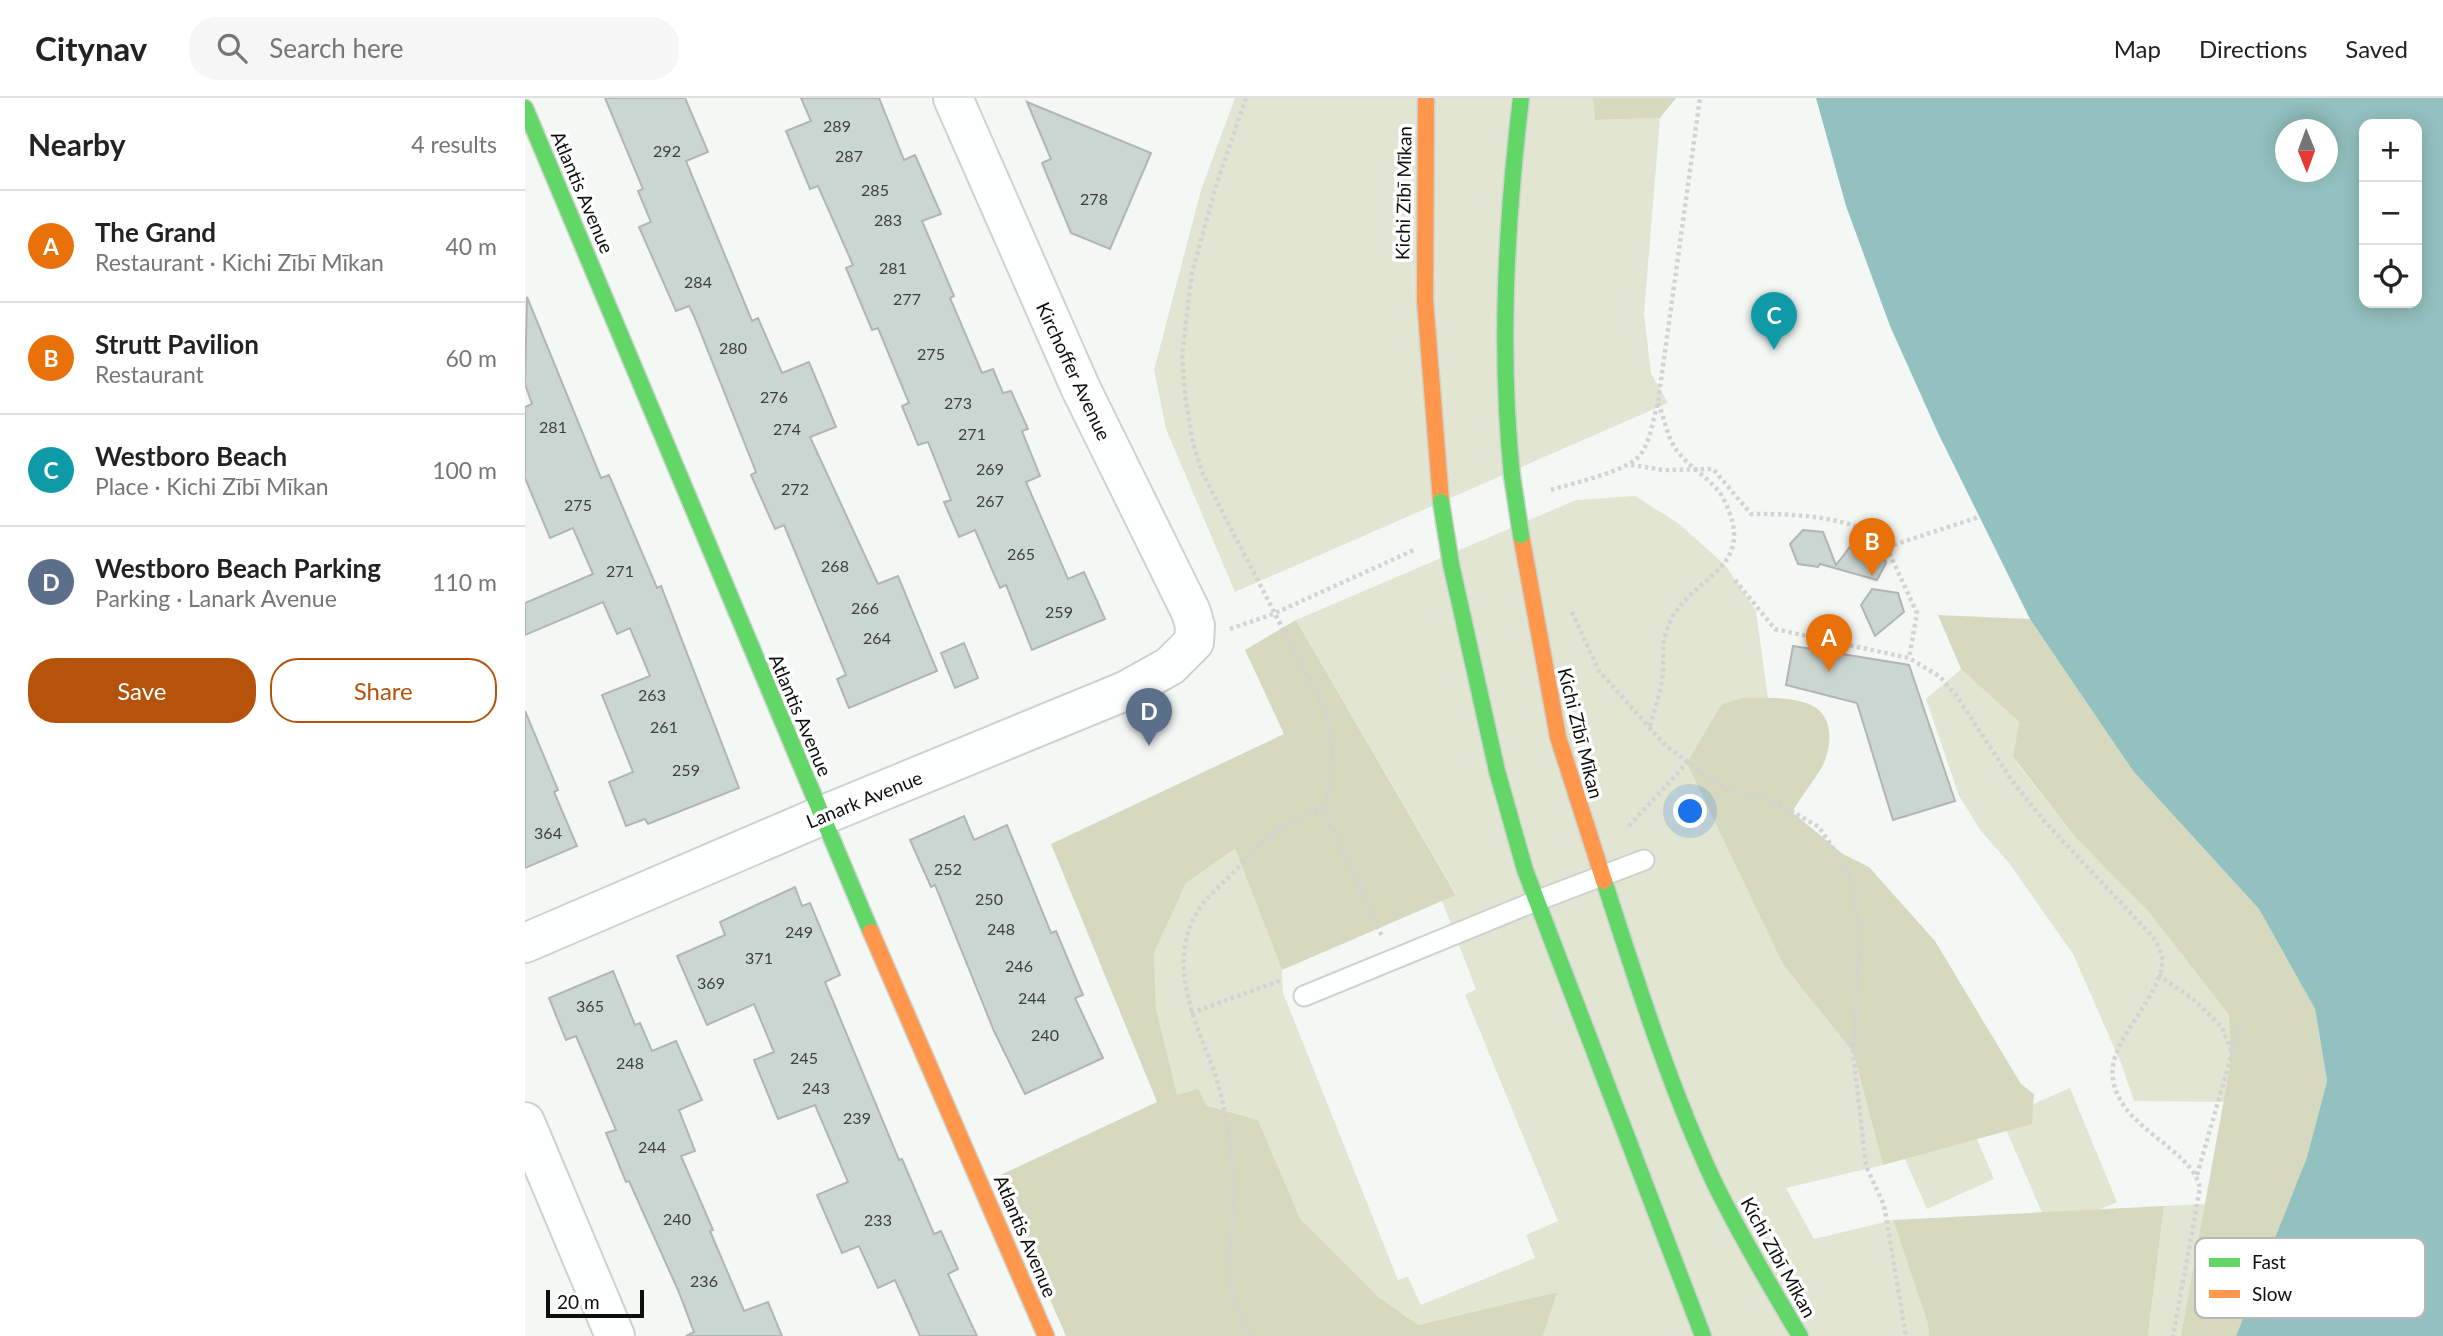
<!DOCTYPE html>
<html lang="en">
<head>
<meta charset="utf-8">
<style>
  :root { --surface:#fff; --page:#f6f6f6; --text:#222; --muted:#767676; --line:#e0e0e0; --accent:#b45309 }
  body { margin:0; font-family:Lato,sans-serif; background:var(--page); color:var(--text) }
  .controls { position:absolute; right:21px; top:21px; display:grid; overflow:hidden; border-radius:14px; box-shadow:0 4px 18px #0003 }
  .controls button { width:63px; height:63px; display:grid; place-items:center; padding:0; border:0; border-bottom:2px solid var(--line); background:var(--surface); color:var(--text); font:35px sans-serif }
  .compass { position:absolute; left:1750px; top:21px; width:63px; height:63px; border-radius:50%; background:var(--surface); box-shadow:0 4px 18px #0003; rotate:179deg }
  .scale { position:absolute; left:21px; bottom:18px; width:98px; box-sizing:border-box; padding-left:7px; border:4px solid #0d0f0d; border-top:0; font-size:19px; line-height:24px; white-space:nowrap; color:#0d0f0d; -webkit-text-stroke:5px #fff; paint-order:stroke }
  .you { position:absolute; left:1166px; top:714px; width:24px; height:24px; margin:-18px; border:5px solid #fff; border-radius:50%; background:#1a73e8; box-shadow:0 0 0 10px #1a73e833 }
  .badge { display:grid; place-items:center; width:46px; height:46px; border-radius:50%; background:var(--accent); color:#fff; font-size:23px; font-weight:700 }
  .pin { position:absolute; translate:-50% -58px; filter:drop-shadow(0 2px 4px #0008) }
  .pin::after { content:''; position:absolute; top:37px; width:24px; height:21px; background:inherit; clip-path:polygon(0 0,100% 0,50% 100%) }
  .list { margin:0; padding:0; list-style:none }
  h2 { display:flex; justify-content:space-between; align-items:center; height:91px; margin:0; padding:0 28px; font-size:30px }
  h2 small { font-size:23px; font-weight:400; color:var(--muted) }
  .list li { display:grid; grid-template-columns:46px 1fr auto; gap:21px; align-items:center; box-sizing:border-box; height:112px; padding:0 28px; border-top:2px solid var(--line) }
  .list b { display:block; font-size:26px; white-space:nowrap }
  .list p { margin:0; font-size:23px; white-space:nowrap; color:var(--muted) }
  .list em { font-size:23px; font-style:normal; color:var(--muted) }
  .actions { display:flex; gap:14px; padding:21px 28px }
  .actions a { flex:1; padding:16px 0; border:2px solid var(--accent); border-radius:28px; text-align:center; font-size:24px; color:var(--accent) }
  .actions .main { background:var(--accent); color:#fff }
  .icon { flex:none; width:38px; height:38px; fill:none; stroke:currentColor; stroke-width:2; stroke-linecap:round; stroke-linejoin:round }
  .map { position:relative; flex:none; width:1918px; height:1238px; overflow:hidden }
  header { display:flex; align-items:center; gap:42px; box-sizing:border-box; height:98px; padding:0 35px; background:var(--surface); border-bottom:2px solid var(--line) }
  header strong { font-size:33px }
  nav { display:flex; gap:38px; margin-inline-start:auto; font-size:24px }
  .search { width:490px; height:63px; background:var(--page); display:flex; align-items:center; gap:18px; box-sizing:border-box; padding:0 24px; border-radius:28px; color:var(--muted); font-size:26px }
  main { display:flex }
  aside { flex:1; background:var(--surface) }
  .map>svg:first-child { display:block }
</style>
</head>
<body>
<header>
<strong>Citynav</strong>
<div class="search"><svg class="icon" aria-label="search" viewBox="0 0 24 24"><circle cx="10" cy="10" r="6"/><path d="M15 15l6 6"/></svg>Search here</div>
<nav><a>Map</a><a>Directions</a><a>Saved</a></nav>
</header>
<main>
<aside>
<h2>Nearby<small>4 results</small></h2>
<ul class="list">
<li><span class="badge" style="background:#e8710a">A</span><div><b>The Grand</b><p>Restaurant · Kichi Zībī Mīkan</p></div><em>40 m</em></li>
<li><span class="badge" style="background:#e8710a">B</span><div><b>Strutt Pavilion</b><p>Restaurant</p></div><em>60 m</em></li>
<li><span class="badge" style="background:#0f9aa8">C</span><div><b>Westboro Beach</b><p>Place · Kichi Zībī Mīkan</p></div><em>100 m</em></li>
<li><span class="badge" style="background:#5c6f8a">D</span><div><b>Westboro Beach Parking</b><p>Parking · Lanark Avenue</p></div><em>110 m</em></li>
</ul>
<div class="actions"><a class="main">Save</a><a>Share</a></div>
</aside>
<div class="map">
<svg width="1918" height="1238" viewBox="0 0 1918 1238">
  <rect width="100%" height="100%" fill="#f4f8f5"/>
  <!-- green -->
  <g fill="#e2e5d1">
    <polygon points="710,0 1068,0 1070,22 1135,20 1119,216 1126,275 1143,305 710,494 641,331 629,272 676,92"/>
    <polygon points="1110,398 1153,425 1200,467 1231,513 1243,600 1216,600 1259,868 1328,954 1358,1067 1261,1090 1289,1141 1368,1122 1403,1226 1404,1238 1018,1238 1031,1194 893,1227 855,1200 775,1120 733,1022 652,998 631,910 629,855 661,785 710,751 757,872 758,895 873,1182 883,1179 896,1207 1010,1160 1001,1137 1033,1123 940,897 951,891 917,803 931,796 771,522 1051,402"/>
    <polygon points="1436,571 1494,624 1488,660 1551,740 1623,813 1704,917 1705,968 1699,1004 1609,1003 1596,965 1548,856 1484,765 1456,733 1434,698 1401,601"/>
    <polygon points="1421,968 1469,1081 1402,1111 1353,1000"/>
    <polygon points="1545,990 1592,1104 1525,1133 1476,1020"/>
    <polygon points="1681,1106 1656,1238 1623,1238 1639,1108"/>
  </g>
  <!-- forest -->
  <g fill="#d6d9bd">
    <polygon points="1068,0 1151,0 1135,20 1070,22"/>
    <polygon points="1413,517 1505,521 1608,673 1734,811 1790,911 1802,983 1782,1059 1711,1238 1656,1238 1705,968 1704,917 1623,813 1551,740 1488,659 1494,624 1436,571"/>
    <polygon points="771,522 931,797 757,872 710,751 661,785 629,855 631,910 652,997 673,991 681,1007 733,1022 775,1120 855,1200 893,1227 1032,1194 1018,1238 541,1238 471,1079 632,1004 526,746 759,636 720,552"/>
    <path d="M1216 600C1237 600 1267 598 1286 607 1310 618 1307 649 1297 669 1288 684 1276 699 1267 714L1318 756 1344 769 1410 843 1496 986 1509 996 1507 1026 1358 1067 1328 954 1259 868 1162 665 1196 607Z"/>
    <polygon points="1639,1108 1623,1238 1404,1238 1403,1226 1368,1122"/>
  </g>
  <!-- water -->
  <path fill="#93c1bf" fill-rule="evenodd" d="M1291 0H1918V1238H1711L1782 1059 1802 983 1790 911 1734 811 1608 673 1505 521 1413 335 1365 228 1321 108ZM1839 26H1892V205H1839ZM1760 32H1802V74H1760Z"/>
  <!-- building -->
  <g fill="#cad6d2" stroke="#b2b5b4" stroke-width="2">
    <polygon points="80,0 160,0 183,54 161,63 227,223 233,220 257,275 284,264 311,329 285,339 353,486 373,478 412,573 324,610 312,581 321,577 259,427 250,431 226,377 231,374 169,218 164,208 151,213 114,129 126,124 113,93 118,91"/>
    <polygon points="276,0 354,0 379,62 390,57 416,116 397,123 429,198 425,200 457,275 468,271 478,295 486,293 503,331 497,333 515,378 501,384 543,481 559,474 580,521 507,552 481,487 475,490 450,432 434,439 419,404 426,402 403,344 393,347 377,308 384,305 353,230 347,232 321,170 328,167 293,88 285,91 261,33 286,23"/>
    <polygon points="502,4 626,55 585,151 546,135 517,65 526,61"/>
    <polygon points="2,199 76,380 84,377 132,490 136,488 214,690 123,726 120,721 101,728 84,684 108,674 77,597 125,578 105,530 92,536 78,504 0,537 0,505 68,476 48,430 25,440 0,380 0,309 7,306 0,286"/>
    <polygon points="1278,432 1298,434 1311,467 1331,441 1355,446 1361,465 1352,482 1295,466 1293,469 1273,466 1265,446"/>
    <polygon points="1347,491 1373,495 1379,514 1350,538 1336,507"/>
    <polygon points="439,545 453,580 430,590 416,555"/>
    <polygon points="1268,548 1384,567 1430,703 1368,722 1332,605 1261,587"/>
    <polygon points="0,613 33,692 29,694 52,748 0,770"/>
    <polygon points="439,718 449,742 482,727 526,835 531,833 558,897 550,900 578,960 500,996 469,933 410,787 406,789 385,742"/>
    <polygon points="270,789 277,808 285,805 315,877 300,884 374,1062 377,1061 409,1136 416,1133 433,1171 423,1176 452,1238 395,1238 370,1182 353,1190 334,1148 317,1155 292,1097 323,1084 290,1007 253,1021 229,962 249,954 229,906 182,927 152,858 200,837 195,824"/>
    <polygon points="88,873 110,927 115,925 127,953 151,943 177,1002 154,1012 170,1053 156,1058 188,1132 185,1133 219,1213 243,1204 257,1238 161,1238 169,1234 153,1192 104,1083 101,1084 81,1035 91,1032 51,938 41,942 24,900"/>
  </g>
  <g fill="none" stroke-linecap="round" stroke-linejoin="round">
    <defs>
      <polyline id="lane" points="779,898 1011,803 1119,762"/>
      <g id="street">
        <polyline points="0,845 296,718 600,593 645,568 669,544 670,528 666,514 556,291 428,0"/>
        <polyline points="0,1024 90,1238"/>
      </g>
      <g id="fast">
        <polyline points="0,10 346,834"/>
        <path d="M987 378C974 251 981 127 996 0"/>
        <polyline points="926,466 972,673 1000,772 1178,1238"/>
        <path d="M1079 783C1112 884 1144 988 1189 1084 1215 1137 1245 1188 1275 1238"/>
      </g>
      <g id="slow">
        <polyline points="901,0 900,202 916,404"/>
        <polyline points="996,437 1033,639 1079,783"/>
        <polyline points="346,834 521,1238"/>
      </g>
    </defs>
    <!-- lane casing -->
    <use href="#lane" stroke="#ced2cf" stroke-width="23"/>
    <!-- street casing -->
    <use href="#street" stroke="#ced2cf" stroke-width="42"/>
    <!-- fast casing -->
    <use href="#fast" stroke="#ced2cf" stroke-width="19"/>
    <!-- slow casing -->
    <use href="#slow" stroke="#ced2cf" stroke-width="19"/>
    <!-- path -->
    <g stroke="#d3d3d3" stroke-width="4.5" stroke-dasharray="3.5 3.5" stroke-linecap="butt">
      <path d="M721 0 691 88 667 175 657 257 660 297 668 346 678 376 799 611C811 643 810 678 798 710L857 838"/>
      <path d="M1106 367 1139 372 1188 371 1226 416C1277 416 1308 418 1356 437L1392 515 1384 560"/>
      <path d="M1026 392C1047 385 1105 373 1116 356 1126 341 1128 321 1133 304L1175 0"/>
      <polyline points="1362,449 1454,419"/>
      <path d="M1210 482 1250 531 1384 560 1414 578 1431 597 1488 684 1520 724 1628 839C1631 844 1636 853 1637 859 1641 897 1581 942 1588 981 1595 1031 1667 1050 1675 1090L1648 1238"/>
      <polyline points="1047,514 1074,573 1141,648 1199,690 1249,703 1294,729 1323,773 1336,836 1328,954 1341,1068 1359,1107 1381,1238"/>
      <polyline points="705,531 748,516 889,452"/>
      <path d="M1125 628C1129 613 1135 597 1137 582 1140 566 1136 548 1141 534 1158 476 1238 477 1198 400 1188 381 1162 369 1150 350 1142 337 1139 319 1133 305"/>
      <polyline points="1104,728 1162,665"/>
      <polyline points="1633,877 1668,901 1697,929 1707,955"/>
      <polyline points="666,915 757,882"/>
      <polyline points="1672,1077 1716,924"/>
      <path d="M727 1238C684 1173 716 1135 708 1069 704 1034 699 999 686 965 666 915 640 855 679 804 688 794 699 784 709 774 741 740 752 727 798 710"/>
    </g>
    <!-- lane -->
    <use href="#lane" stroke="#fdfefe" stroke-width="19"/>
    <!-- street -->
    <use href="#street" stroke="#fdfefe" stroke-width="38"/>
    <!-- fast -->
    <use href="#fast" stroke="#63d668" stroke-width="16"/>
    <!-- slow -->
    <use href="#slow" stroke="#ff974d" stroke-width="16"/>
    <defs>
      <g id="fast-bridge">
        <polyline points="987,378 996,437"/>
        <polyline points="916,404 926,466"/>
      </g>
    </defs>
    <!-- fast-bridge casing -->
    <use href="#fast-bridge" stroke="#ced2cf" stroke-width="19" stroke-linecap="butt"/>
    <!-- fast-bridge -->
    <use href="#fast-bridge" stroke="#63d668" stroke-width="16"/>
  </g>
  <g text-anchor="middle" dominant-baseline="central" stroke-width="7" stroke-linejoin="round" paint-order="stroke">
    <!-- number labels -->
    <g font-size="16" fill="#3c413e">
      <text x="312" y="27">289</text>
      <text x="142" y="52">292</text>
      <text x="324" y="57">287</text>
      <text x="350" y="91">285</text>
      <text x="569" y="100">278</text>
      <text x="363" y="121">283</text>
      <text x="368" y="169">281</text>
      <text x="173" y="183">284</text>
      <text x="382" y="200">277</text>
      <text x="208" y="249">280</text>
      <text x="406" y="255">275</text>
      <text x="249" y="298">276</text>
      <text x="433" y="304">273</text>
      <text x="28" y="328">281</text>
      <text x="262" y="330">274</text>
      <text x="447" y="335">271</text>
      <text x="465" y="370">269</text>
      <text x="270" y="390">272</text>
      <text x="465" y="402">267</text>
      <text x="53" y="406">275</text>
      <text x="496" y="455">265</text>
      <text x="310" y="467">268</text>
      <text x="95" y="472">271</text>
      <text x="340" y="509">266</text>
      <text x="534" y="513">259</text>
      <text x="352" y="539">264</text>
      <text x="127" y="596">263</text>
      <text x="139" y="628">261</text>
      <text x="161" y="671">259</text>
      <text x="23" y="734">364</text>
      <text x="423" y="770">252</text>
      <text x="464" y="800">250</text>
      <text x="476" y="830">248</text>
      <text x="274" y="833">249</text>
      <text x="234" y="859">371</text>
      <text x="494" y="867">246</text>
      <text x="186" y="884">369</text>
      <text x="507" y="899">244</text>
      <text x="65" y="907">365</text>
      <text x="520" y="936">240</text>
      <text x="279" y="959">245</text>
      <text x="105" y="964">248</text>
      <text x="291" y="989">243</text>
      <text x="332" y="1019">239</text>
      <text x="127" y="1048">244</text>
      <text x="152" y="1120">240</text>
      <text x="353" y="1121">233</text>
      <text x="179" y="1182">236</text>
    </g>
    <!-- street labels -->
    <g font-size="19" fill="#0d0f0d" stroke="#fff">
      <text transform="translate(58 94) rotate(67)">Atlantis Avenue</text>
      <text transform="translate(878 95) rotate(-89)">Kichi Zībī Mīkan</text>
      <text transform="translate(549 273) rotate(65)">Kirchoffer Avenue</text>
      <text transform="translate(276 617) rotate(67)">Atlantis Avenue</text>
      <text transform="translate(1056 635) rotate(76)">Kichi Zībī Mīkan</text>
      <text transform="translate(339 701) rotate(-22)">Lanark Avenue</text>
      <text transform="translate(501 1138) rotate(67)">Atlantis Avenue</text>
      <text transform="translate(1254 1159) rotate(61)">Kichi Zībī Mīkan</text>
    </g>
  </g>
  <!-- legend -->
  <rect x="1670" y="1140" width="230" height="80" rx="10" fill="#fff" stroke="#b6b7b6" stroke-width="2"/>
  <rect x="1684" y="1160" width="31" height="9" fill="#63d668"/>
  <rect x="1684" y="1192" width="31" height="8" fill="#ff974d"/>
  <g font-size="19" fill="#0d0f0d">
    <text x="1727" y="1171">Fast</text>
    <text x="1727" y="1203">Slow</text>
  </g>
</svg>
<div class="controls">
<button>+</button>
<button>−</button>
<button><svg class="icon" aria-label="locate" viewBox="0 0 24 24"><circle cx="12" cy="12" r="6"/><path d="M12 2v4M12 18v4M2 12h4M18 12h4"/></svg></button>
</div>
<svg class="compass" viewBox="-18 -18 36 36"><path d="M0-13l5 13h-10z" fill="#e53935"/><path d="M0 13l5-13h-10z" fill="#767676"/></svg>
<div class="scale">20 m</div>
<div class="you"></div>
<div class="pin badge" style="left:1304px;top:574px;background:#e8710a">A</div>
<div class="pin badge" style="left:1347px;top:478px;background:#e8710a">B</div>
<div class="pin badge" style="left:1249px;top:252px;background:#0f9aa8">C</div>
<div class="pin badge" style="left:624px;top:648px;background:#5c6f8a">D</div>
</div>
</main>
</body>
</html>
